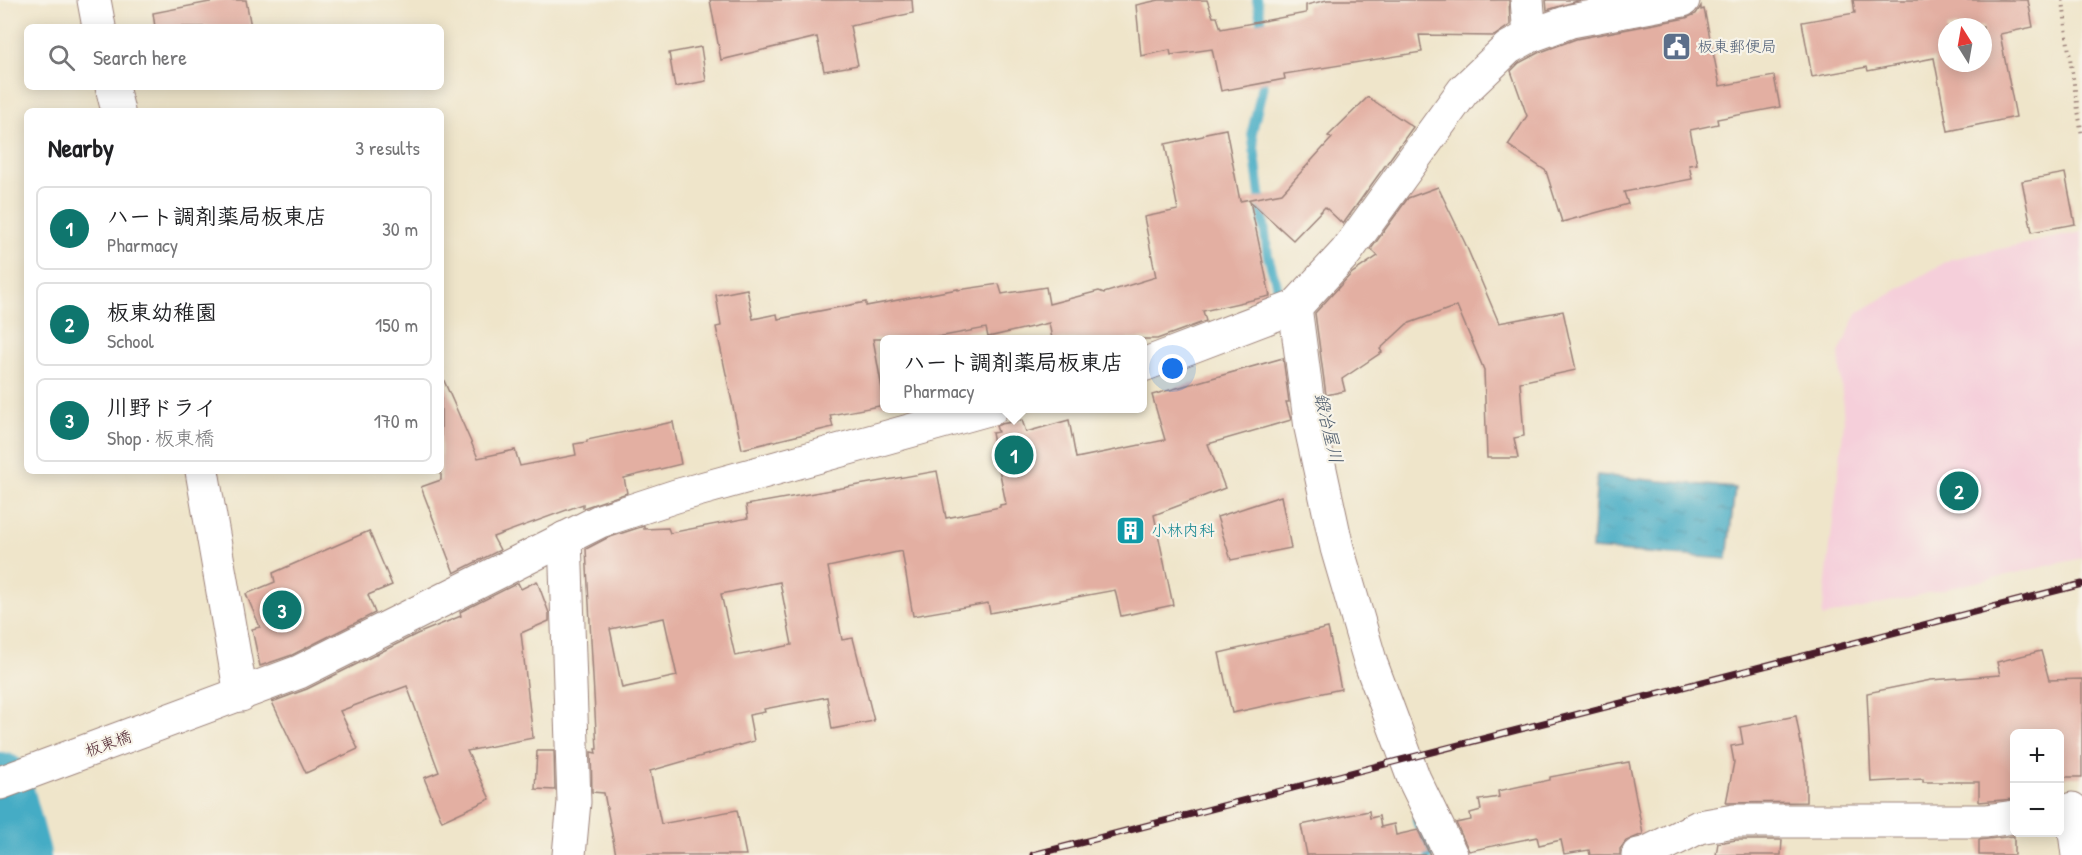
<!DOCTYPE html>
<html lang="en">
<head>
<meta charset="utf-8">
<style>
  :root { --surface:#fff; --page:#f2f2f2; --text:#202124; --muted:#757577; --line:#e0e0e0; --accent:#0f766e }
  body { margin:0; font-family:"Patrick Hand","Klee One",sans-serif; background:var(--page); color:var(--text) }
  .controls { position:absolute; right:18px; bottom:18px; display:grid; overflow:hidden; border-radius:9px; box-shadow:0 3px 15px #0003 }
  .controls button { width:54px; height:54px; display:grid; place-items:center; padding:0; border:0; border-bottom:2px solid var(--line); background:var(--surface); color:var(--text); font:30px sans-serif }
  .compass { position:absolute; left:1938px; top:18px; width:54px; height:54px; border-radius:50%; background:var(--surface); box-shadow:0 3px 15px #0003; rotate:349deg }
  .you { position:absolute; left:1173px; top:369px; width:21px; height:21px; margin:-15px; border:4px solid #fff; border-radius:50%; background:#1a73e8; box-shadow:0 0 0 9px #1a73e833 }
  .badge { display:grid; place-items:center; width:39px; height:39px; border-radius:50%; background:var(--accent); color:#fff; font-size:20px; font-weight:700 }
  .pin { position:absolute; translate:-50% -50%; border:3px solid #fff; box-shadow:0 2px 6px #0006 }
  .popup { position:absolute; left:880px; top:335px; width:267px; height:78px; box-sizing:border-box; display:grid; place-content:center; border-radius:9px; background:var(--surface); filter:drop-shadow(0 2px 4px #0005); font-size:20px; white-space:nowrap; color:var(--muted) }
  .popup b { font-size:22px; color:var(--text) }
  .popup::after { content:''; position:absolute; left:50%; top:100%; margin-left:-12px; border:12px solid transparent; border-top-color:var(--surface) }
  .list { margin:0; padding:0; list-style:none }
  h2 { display:flex; justify-content:space-between; align-items:center; height:78px; margin:0; padding:0 24px; font-size:26px }
  h2 small { font-size:20px; font-weight:400; color:var(--muted) }
  .list li { display:grid; grid-template-columns:39px 1fr auto; gap:18px; align-items:center; box-sizing:border-box; height:84px; margin:0 12px 12px; padding:0 12px; border:2px solid var(--line); border-radius:9px }
  .list b { display:block; font-size:22px; white-space:nowrap }
  .list p { margin:0; font-size:20px; white-space:nowrap; color:var(--muted) }
  .list em { font-size:20px; font-style:normal; color:var(--muted) }
  .icon { flex:none; width:33px; height:33px; fill:none; stroke:currentColor; stroke-width:2; stroke-linecap:round; stroke-linejoin:round }
  .map { position:relative; flex:none; width:2082px; height:855px; overflow:hidden }
  .search { position:absolute; background:var(--surface); box-shadow:0 3px 15px #0003; left:24px; top:24px; width:420px; height:66px; display:flex; align-items:center; gap:15px; box-sizing:border-box; padding:0 21px; border-radius:9px; color:var(--muted); font-size:22px }
  .panel { position:absolute; background:var(--surface); box-shadow:0 3px 15px #0003; left:24px; top:108px; width:420px; height:366px; border-radius:9px }
  .map>svg:first-child { display:block }
</style>
</head>
<body>
<div class="map">
<svg width="2082" height="855" viewBox="0 0 2082 855">
  <defs>
    <pattern id="water-ripples" width="26" height="14" patternUnits="userSpaceOnUse" patternTransform="scale(1.5)"><rect width="26" height="14" fill="#45acc5"/><path d="M2 4q2-2 4 0t4 0M15 11q2-2 4 0t4 0" fill="none" stroke="#3c8ba0"/></pattern>
  </defs>
  <rect width="100%" height="100%" fill="#f7f3e8"/>
  <filter id="ink" filterUnits="userSpaceOnUse"><feTurbulence type="fractalNoise" baseFrequency=".0167" numOctaves="2"/><feDisplacementMap in="SourceGraphic" scale="12" xChannelSelector="R" yChannelSelector="G"/><feConvolveMatrix kernelMatrix="1 2 1 2 8 2 1 2 1" color-interpolation-filters="sRGB"/></filter>
  <filter id="wash" filterUnits="userSpaceOnUse"><feTurbulence type="fractalNoise" baseFrequency=".008" numOctaves="4" result="noise"/><feDisplacementMap in="SourceGraphic" scale="24" xChannelSelector="R" yChannelSelector="G"/><feGaussianBlur stdDeviation="1.35" result="paint"/><feColorMatrix in="noise" values="0 0 0 0 0 0 0 0 0 0 0 0 0 0 0 0 0 1.4 0 .05"/><feComposite in="paint" operator="in"/></filter>
  <g filter="url(#wash)">
    <rect width="100%" height="100%" fill="#efe5ca"/>
    <!-- built -->
    <polygon fill="#f5cfda" points="2082,232 2082,558 1822,617 1844,423 1839,353 1857,313 1951,259"/>
    <!-- water -->
    <polygon fill="url(#water-ripples)" stroke="#486678" stroke-width="1.5" points="1597,475 1735,488 1727,559 1592,549"/>
    <g fill="none" stroke-linecap="round" stroke-linejoin="round">
      <!-- stream -->
      <g stroke="#45acc5" stroke-width="10">
        <polyline points="1257,0 1264,35"/>
        <polyline points="1264,69 1264,81 1252,132 1268,256 1284,309"/>
        <polyline points="1417,820 1429,855"/>
      </g>
      <!-- river -->
      <polyline stroke="#45acc5" stroke-width="64" points="0,784 19,855"/>
    </g>
    <g id="blocks">
      <!-- building -->
      <g fill="#e3afa2" fill-rule="evenodd">
        <polygon points="220,0 246,0 251,27 155,27 153,13"/>
        <polygon points="710,0 912,0 913,13 850,26 858,65 824,71 817,37 721,60"/>
        <polygon points="1159,0 1207,0 1213,17 1217,17 1221,29 1306,13 1306,5 1327,0 1509,0 1510,25 1494,36 1419,35 1422,52 1284,74 1285,79 1221,91 1212,49 1171,55 1170,50 1141,56 1136,5"/>
        <polygon points="1546,0 1581,0 1547,10"/>
        <path d="M1853 0H2028L2033 27 2000 34 2016 117 1948 131 1934 58 1868 71 1867 67 1812 77 1802 22 1855 13ZM1947 27H1983V63H1947Z"/>
        <polygon points="1701,6 1701,10 1704,9 1720,86 1774,76 1780,107 1717,119 1718,124 1690,130 1697,164 1689,165 1692,179 1624,192 1628,204 1562,222 1546,171 1508,145 1527,116 1511,71 1519,63 1538,53 1576,39 1686,18 1696,14"/>
        <polygon points="701,47 706,81 675,87 669,53"/>
        <polygon points="1368,97 1413,127 1343,224 1325,207 1293,240 1250,201 1270,296 1203,311 1206,321 1157,339 1052,339 1049,323 988,337 986,328 927,339 873,339 885,405 830,415 833,427 742,449 716,327 721,326 716,295 747,289 753,319 777,314 778,319 866,302 866,306 958,289 958,290 999,284 1002,294 1046,287 1049,304 1099,291 1104,293 1156,277 1144,217 1178,210 1165,144 1203,136 1206,133 1226,129 1240,201 1282,193 1332,138 1328,136"/>
        <polygon points="2065,173 2075,224 2032,232 2022,181"/>
        <polygon points="1438,187 1465,243 1499,323 1563,311 1576,370 1520,382 1524,436 1514,438 1518,458 1487,458 1484,370 1457,306 1407,324 1380,349 1382,352 1342,379 1345,391 1326,395 1315,313 1352,273 1378,256 1371,249 1408,198"/>
        <path d="M1283 358 1289 402H1286L1291 420 1208 444 1225 488 1154 515 1173 605 1121 616 1115 590 990 613 988 603 913 616 902 551 828 567 842 640 853 638 874 721 832 729 827 697 764 709 765 712 749 715 754 741 650 771 661 824 737 810 746 855H616L604 793 592 792 591 752 596 753 595 749H597L586 549 607 538 644 526V529L668 528 670 533 748 518 746 505 937 471 946 518 1000 507V505L1006 504 992 433 998 432 996 426 1001 424 1022 420 1026 432 1069 420 1076 458 1165 440 1152 395ZM780 582 792 645 735 656 721 594ZM664 618 677 676 622 688 610 629Z"/>
        <polygon points="441,374 478,458 515,450 520,466 576,455 574,444 587,442 587,440 673,422 681,464 624,478 627,493 583,508 583,504 493,537 500,550 454,573 421,487 441,480"/>
        <polygon points="1281,496 1291,548 1231,560 1217,517"/>
        <polygon points="369,531 392,585 368,595 375,613 292,655 260,666 252,629 260,627 246,594 275,582 273,573"/>
        <polygon points="537,581 549,613 549,621 521,633 533,738 467,751 490,799 442,821 424,778 439,772 407,686 340,711 358,749 306,773 272,702 307,689 417,634 461,616 460,612 518,583 521,589"/>
        <polygon points="1328,628 1341,689 1232,713 1219,653"/>
        <polygon points="2041,651 2049,680 2082,679 2082,777 2060,777 2060,734 2014,734 2014,799 1979,802 1979,782 1923,782 1923,779 1871,782 1867,693 1931,680 2000,675 1997,662"/>
        <polygon points="1796,716 1806,771 1806,802 1726,803 1734,762 1731,746 1743,744 1740,727"/>
        <polygon points="537,751 554,751 555,790 535,789"/>
        <polygon points="1629,762 1643,834 1626,841 1620,849 1620,855 1590,855 1589,850 1564,854 1561,840 1539,845 1537,837 1469,851 1456,823 1471,820 1470,813 1481,810 1479,800 1499,797 1498,791 1550,780 1550,777"/>
        <polygon points="1369,811 1370,818 1379,816 1381,827 1394,824 1396,835 1418,830 1430,855 1307,855 1301,825"/>
        <polygon points="2014,836 2014,855 1979,855 1979,840"/>
        <polygon points="1736,840 1782,840 1781,855 1716,855 1718,843"/>
      </g>
    </g>
  </g>
  <g filter="url(#ink)">
    <use href="#blocks" fill-opacity="0" stroke="#9c827a" stroke-width="1.5"/>
    <g fill="none" stroke-linecap="round" stroke-linejoin="round">
      <defs>
        <g id="minor">
          <polyline points="94,0 99,27"/>
          <polyline points="1527,0 1530,36 1571,21 1683,0"/>
          <polyline points="112,87 118,111"/>
          <polyline points="1295,307 1311,428 1337,548 1371,664 1414,779 1451,855"/>
          <polyline points="1143,365 1295,307 1346,252 1463,91 1508,48 1530,36"/>
          <polyline points="202,471 241,695"/>
          <polyline points="565,538 574,802 569,855"/>
          <polyline points="0,783 299,672 600,521 676,496 992,408"/>
          <polyline points="2072,809 2078,855"/>
          <polyline points="1638,855 1647,853 1699,827 1734,821 1986,821 2014,817"/>
        </g>
      </defs>
      <!-- minor casing -->
      <use href="#minor" stroke="#9c827a" stroke-width="35"/>
      <!-- path -->
      <polyline stroke="#9c827a" stroke-width="4" stroke-dasharray="1.5 4.5" stroke-linecap="butt" points="2063,0 2068,45 2082,136"/>
      <!-- minor -->
      <use href="#minor" stroke="#fff" stroke-width="33"/>
      <defs>
        <polyline id="rail" points="1033,855 2082,584"/>
      </defs>
      <!-- rail casing -->
      <use href="#rail" stroke="#4a1f2b" stroke-width="7"/>
      <!-- rail -->
      <use href="#rail" stroke="#f7f3e8" stroke-width="4.5" stroke-dasharray="14" stroke-linecap="butt"/>
    </g>
  </g>
  <!-- icons -->
  <defs>
    <symbol id="civic-square" viewBox="-11 -11 22 22"><rect x="-9" y="-9" width="18" height="18" rx="4" fill="#5c6f8a" stroke="#f7f3e8"/><path d="M-.6-6.5H3V-4.5H.6V-3L4-1V1h2V6H-6V1h2V-1L-.6-3ZM-1.2 2.5V6h2.4V2.5Z" fill="#fff"/></symbol>
    <symbol id="building-square" viewBox="-11 -11 22 22"><rect x="-9" y="-9" width="18" height="18" rx="4" fill="#0f9aa8" stroke="#f7f3e8"/><path d="M-4-6H4V6H1V3H-1V6H-4ZM-2.5-4.3h1.7v1.8h-1.7ZM.8-4.3h1.7v1.8H.8ZM-2.5-1h1.7V.8h-1.7ZM.8-1h1.7V.8H.8Z" fill="#fff"/></symbol>
  </defs>
  <g fill-rule="evenodd">
    <use href="#civic-square" x="1660" y="30" width="33" height="33"/>
    <use href="#building-square" x="1114" y="514" width="33" height="33"/>
  </g>
  <g text-anchor="middle" dominant-baseline="central" stroke-width="4.5" stroke-linejoin="round" paint-order="stroke">
    <!-- service labels -->
    <g font-size="16" fill="#4e5e75" stroke="#f7f3e8" text-anchor="start">
      <text x="1697" y="46">板東郵便局</text>
    </g>
    <!-- culture labels -->
    <g font-size="16" fill="#0d838f" stroke="#f7f3e8" text-anchor="start">
      <text x="1151" y="530">小林内科</text>
    </g>
    <!-- street labels -->
    <g font-size="16" fill="#4a1f2b" stroke="#f7f3e8">
      <text transform="translate(108 743) rotate(-20)">板東橋</text>
    </g>
    <!-- water labels -->
    <g font-size="18" font-style="italic" fill="#485769" stroke="#f7f3e8">
      <text transform="translate(1329 428) rotate(77)">鍛冶屋川</text>
    </g>
  </g>
</svg>
<div class="controls">
<button>+</button>
<button>−</button>
</div>
<svg class="compass" viewBox="-18 -18 36 36"><path d="M0-13l5 13h-10z" fill="#e53935"/><path d="M0 13l5-13h-10z" fill="#757577"/></svg>
<div class="you"></div>
<div class="pin badge" style="left:1014px;top:455px">1</div>
<div class="popup"><b>ハート調剤薬局板東店</b>Pharmacy</div>
<div class="pin badge" style="left:1959px;top:491px">2</div>
<div class="pin badge" style="left:282px;top:610px">3</div>
<div class="search"><svg class="icon" aria-label="search" viewBox="0 0 24 24"><circle cx="10" cy="10" r="6"/><path d="M15 15l6 6"/></svg>Search here</div>
<section class="panel">
<h2>Nearby<small>3 results</small></h2>
<ul class="list">
<li><span class="badge">1</span><div><b>ハート調剤薬局板東店</b><p>Pharmacy</p></div><em>30 m</em></li>
<li><span class="badge">2</span><div><b>板東幼稚園</b><p>School</p></div><em>150 m</em></li>
<li><span class="badge">3</span><div><b>川野ドライ</b><p>Shop · 板東橋</p></div><em>170 m</em></li>
</ul>
</section>
</div>
</body>
</html>
